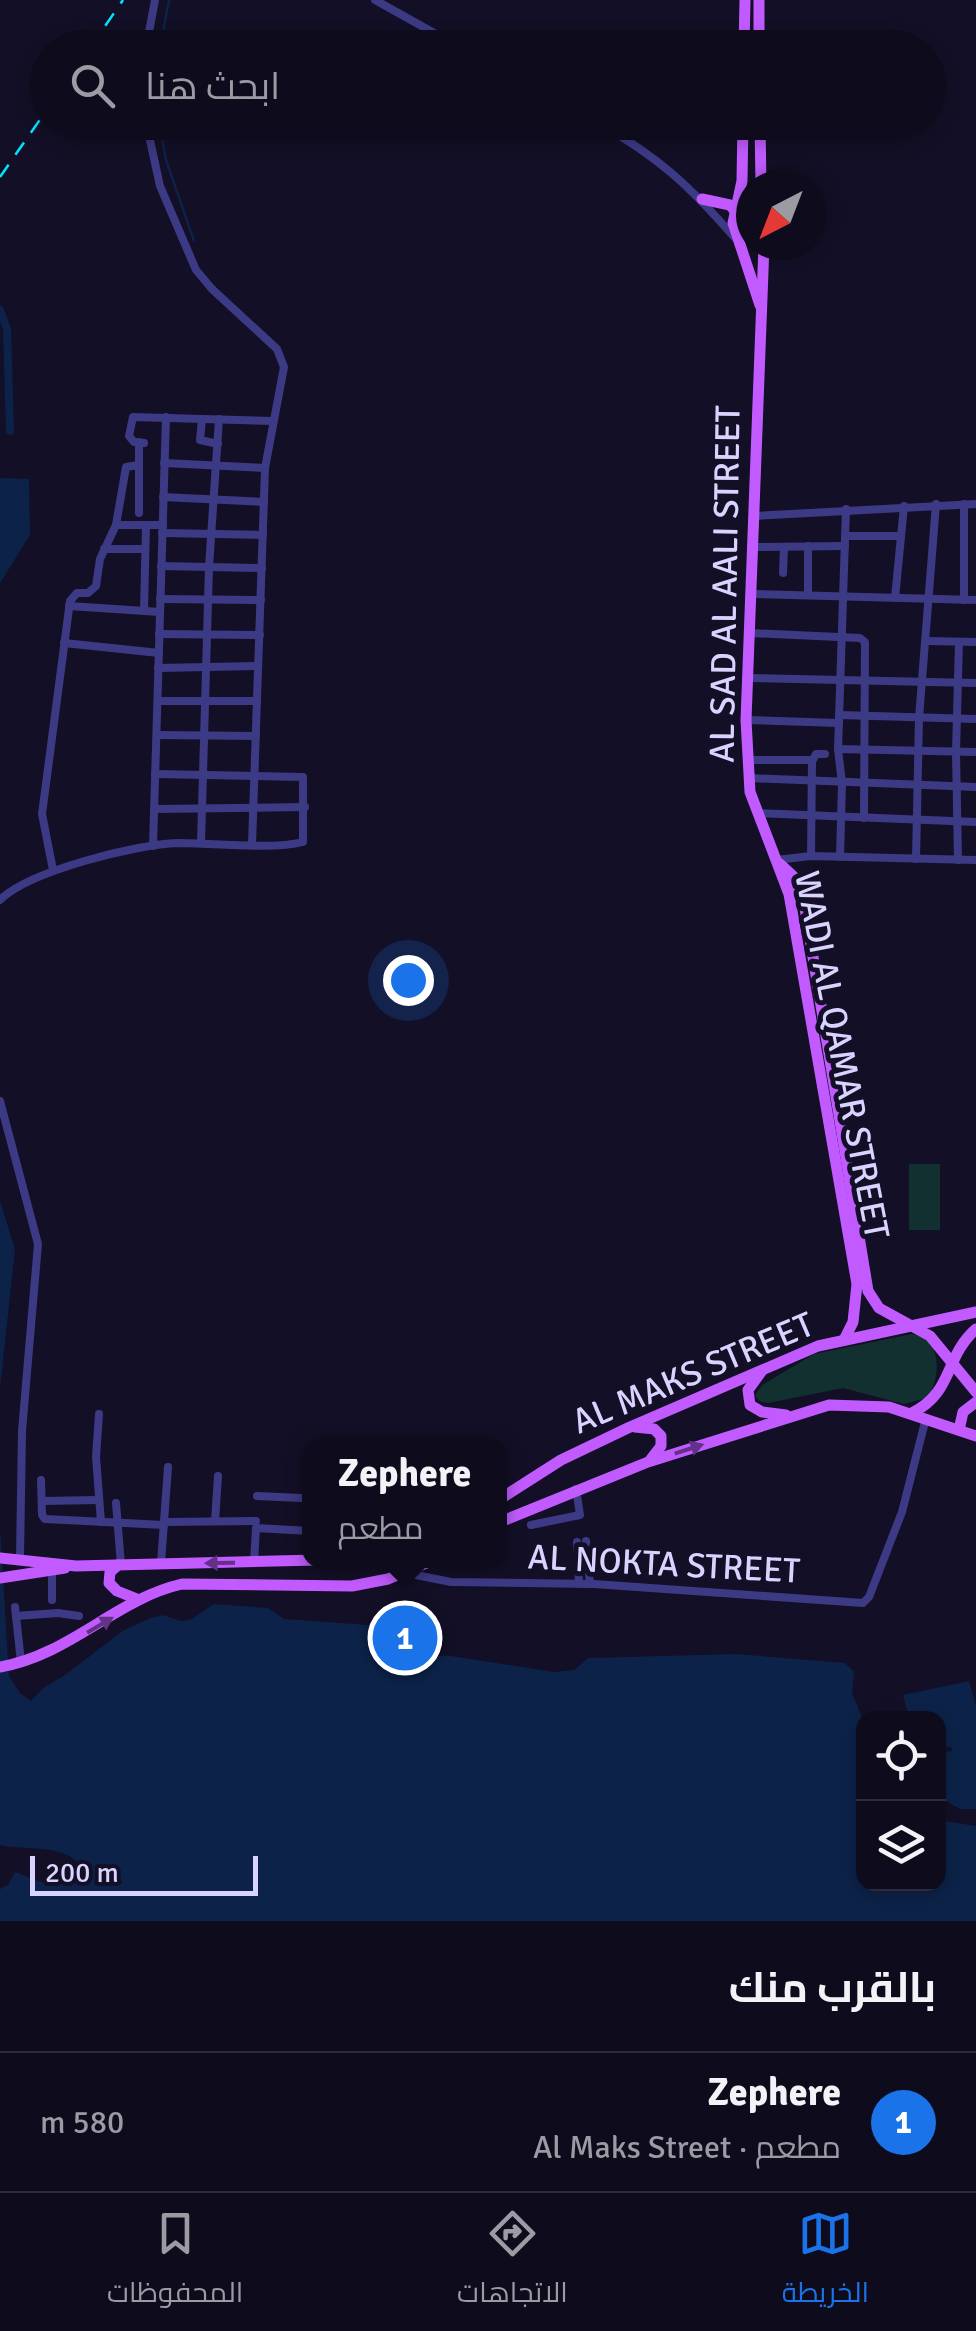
<!DOCTYPE html>
<html lang="ar">
<head>
<meta charset="utf-8">
<style>
  :root { --surface:#0e0b1c; --page:#1c1929; --text:#f1f3f6; --muted:#9b9ba3; --line:#2e2b3b; --accent:#1a73e8 }
  body { margin:0; font-family:Signika,Cairo,sans-serif; background:var(--page); color:var(--text); direction:rtl }
  .controls { position:absolute; right:30px; bottom:30px; display:grid; overflow:hidden; border-radius:20px; box-shadow:0 5px 15px #0003 }
  .controls button { width:90px; height:90px; display:grid; place-items:center; padding:0; border:0; border-bottom:2px solid var(--line); background:var(--surface); color:var(--text); font:50px sans-serif }
  .compass { position:absolute; left:736px; top:170px; width:90px; height:90px; border-radius:50%; background:var(--surface); box-shadow:0 5px 15px #0003; rotate:222deg }
  .scale { position:absolute; left:30px; bottom:25px; width:228px; box-sizing:border-box; padding-left:10px; border:5px solid #d9d4ff; border-top:0; font-size:28px; line-height:35px; white-space:nowrap; color:#d9d4ff; -webkit-text-stroke:8px #130f26; paint-order:stroke }
  .you { position:absolute; left:408px; top:980px; width:35px; height:35px; margin:-25px; border:8px solid #fff; border-radius:50%; background:#1a73e8; box-shadow:0 0 0 15px #1a73e833 }
  .badge { display:grid; place-items:center; width:65px; height:65px; border-radius:50%; background:var(--accent); color:#fff; font-size:32px; font-weight:700 }
  .pin { position:absolute; translate:-50% -50%; border:5px solid #fff; box-shadow:0 2px 10px #0006 }
  .popup { position:absolute; left:302px; top:1438px; width:205px; height:130px; box-sizing:border-box; display:grid; place-content:center; border-radius:20px; background:var(--surface); filter:drop-shadow(0 2px 8px #0005); font-size:32px; white-space:nowrap; color:var(--muted) }
  .popup b { font-size:38px; color:var(--text) }
  .popup::after { content:''; position:absolute; left:50%; top:100%; margin-left:-20px; border:20px solid transparent; border-top-color:var(--surface) }
  .list { margin:0; padding:0; list-style:none }
  h2 { display:flex; justify-content:space-between; align-items:center; height:130px; margin:0; padding:0 40px; font-size:42px }
  h2 small { font-size:32px; font-weight:400; color:var(--muted) }
  .list li { display:grid; grid-template-columns:65px 1fr auto; gap:30px; align-items:center; box-sizing:border-box; height:140px; padding:0 40px; border-top:2px solid var(--line) }
  .list b { display:block; font-size:38px; white-space:nowrap }
  .list p { margin:0; font-size:32px; white-space:nowrap; color:var(--muted) }
  .list em { font-size:32px; font-style:normal; color:var(--muted) }
  .icon { flex:none; width:55px; height:55px; fill:none; stroke:currentColor; stroke-width:2; stroke-linecap:round; stroke-linejoin:round }
  .map { position:relative; flex:none; width:976px; height:1921px; overflow:hidden; direction:ltr }
  .search { position:absolute; background:var(--surface); box-shadow:0 5px 15px #0003; left:30px; right:30px; top:30px; height:110px; display:flex; align-items:center; gap:25px; box-sizing:border-box; padding:0 35px; border-radius:55px; color:var(--muted); font-size:38px }
  .sheet { height:270px; background:var(--surface) }
  nav { display:flex; justify-content:space-around; align-items:center; box-sizing:border-box; height:140px; border-top:2px solid var(--line); background:var(--surface); font-size:28px; color:var(--muted) }
  nav a { display:grid; justify-items:center; gap:5px }
  nav .on { color:var(--accent) }
  .map>svg:first-child { display:block }
</style>
</head>
<body>
<div class="map">
<svg width="976" height="1921" viewBox="0 0 976 1921">
  <rect width="100%" height="100%" fill="#130f26"/>
  <!-- green -->
  <g fill="#12302f">
    <rect x="909" y="1164" width="31" height="66"/>
    <path d="M912 1334 927 1338C941 1354 939 1382 927 1398L904 1404 843 1388 768 1403 759 1401 755 1395 762 1385 814 1354Z"/>
  </g>
  <!-- water -->
  <g fill="#0c2248">
    <polygon points="0,478 29,479 30,535 0,583"/>
    <polygon points="0,1201 15,1249 0,1388"/>
    <path d="M0 1528 9 1676 20 1693 31 1701 43 1688 65 1675 124 1630 151 1618 163 1615 181 1621 190 1620 214 1604 268 1608 284 1619 368 1625 375 1628 378 1660C407 1667 423 1654 451 1656L554 1672 574 1670 588 1658 736 1654 845 1663 854 1672 852 1693 863 1720 864 1884H938L939 1820 976 1826V1921H0V1889L8 1885 15 1872C37 1880 67 1898 82 1867 64 1843 26 1851 0 1845Z"/>
    <polygon points="969,1681 976,1705 976,1809 960,1809 939,1797 939,1753 952,1751 951,1747 939,1748 938,1718 909,1718 903,1695"/>
  </g>
  <g fill="none" stroke-linecap="round" stroke-linejoin="round">
    <!-- stream -->
    <g stroke="#0c2248" stroke-width="2.5">
      <polyline points="160,48 169,0"/>
      <polyline points="159,122 166,160 194,241"/>
    </g>
    <!-- canal -->
    <polyline stroke="#0c2248" stroke-width="8" points="0,310 7,329 10,431"/>
    <!-- street -->
    <g stroke="#3d3a85" stroke-width="8">
      <polyline points="375,0 461,48"/>
      <polyline points="146,48 155,0"/>
      <polyline points="146,122 160,186 196,270 212,289 277,349 284,367 265,468 252,844"/>
      <path d="M597 122C658 157 688 184 734 237"/>
      <polyline points="202,419 200,440 218,444"/>
      <polyline points="144,443 134,442 129,436 133,417 272,421"/>
      <polyline points="164,463 265,468"/>
      <polyline points="163,497 264,502"/>
      <polyline points="964,504 964,600"/>
      <polyline points="139,513 139,442"/>
      <polyline points="754,516 976,504"/>
      <polyline points="116,525 163,525"/>
      <polyline points="162,533 263,535"/>
      <polyline points="845,536 901,536"/>
      <polyline points="754,547 845,546"/>
      <polyline points="104,549 145,549"/>
      <polyline points="161,566 262,568"/>
      <polyline points="783,573 784,547"/>
      <polyline points="752,594 976,600"/>
      <polyline points="808,595 808,546"/>
      <polyline points="895,598 904,506"/>
      <polyline points="160,599 261,600"/>
      <polyline points="69,606 160,612"/>
      <polyline points="144,611 146,525"/>
      <polyline points="750,633 860,638 865,642 864,818"/>
      <polyline points="159,634 260,635"/>
      <polyline points="927,641 976,642"/>
      <polyline points="64,643 159,653"/>
      <polyline points="158,668 258,666"/>
      <polyline points="748,678 976,683"/>
      <polyline points="158,701 257,701"/>
      <polyline points="839,715 976,719"/>
      <polyline points="746,720 839,723"/>
      <polyline points="157,735 256,736"/>
      <polyline points="838,749 976,752"/>
      <polyline points="748,760 813,760 816,754 825,754"/>
      <polyline points="748,778 976,787"/>
      <polyline points="155,809 305,807"/>
      <polyline points="757,813 976,822"/>
      <polyline points="201,843 209,567 219,419"/>
      <polyline points="153,846 166,417"/>
      <polyline points="811,856 812,760"/>
      <polyline points="840,857 842,783 838,749 846,509"/>
      <polyline points="916,859 919,718 936,504"/>
      <polyline points="776,860 811,856 976,860"/>
      <polyline points="958,860 956,752 959,642"/>
      <polyline points="53,870 42,814 70,601 77,593 88,593 96,586 100,559 116,525 126,467 139,465"/>
      <path d="M0 900C29 871 137 844 178 843 212 843 272 850 303 842V777L155 774"/>
      <polyline points="0,1101 38,1244 22,1431 20,1558"/>
      <polyline points="99,1414 96,1457 101,1522"/>
      <polyline points="41,1480 42,1515 45,1519 164,1525"/>
      <polyline points="257,1496 301,1498"/>
      <polyline points="42,1501 98,1500"/>
      <polyline points="116,1503 121,1565"/>
      <polyline points="215,1521 218,1476"/>
      <polyline points="164,1522 256,1521"/>
      <polyline points="531,1525 580,1515 576,1489"/>
      <polyline points="586,1541 590,1584"/>
      <polyline points="577,1542 579,1584"/>
      <polyline points="254,1562 256,1528 310,1531"/>
      <polyline points="161,1563 168,1467"/>
      <polyline points="52,1570 52,1600"/>
      <polyline points="406,1573 451,1582 594,1584 863,1603 869,1597 902,1512 926,1418"/>
      <polyline points="15,1607 21,1662"/>
      <polyline points="16,1616 58,1613 79,1616"/>
    </g>
    <!-- primary -->
    <g stroke="#c25bff" stroke-width="11">
      <polyline points="759,0 759,48"/>
      <polyline points="744,48 745,0"/>
      <polyline points="743,122 742,181 733,223 760,305"/>
      <polyline points="760,122 761,185"/>
      <polyline points="702,199 730,205 751,230"/>
      <polyline points="740,214 751,194"/>
      <polyline points="764,245 746,720 750,792 789,894 857,1284 853,1322 845,1338"/>
      <polyline points="780,864 793,876 804,902 868,1291 879,1308 930,1336 976,1392"/>
      <polyline points="761,1372 748,1390 750,1405 762,1412 786,1415"/>
      <path d="M912 1413C954 1392 944 1357 976 1329"/>
      <polyline points="635,1427 654,1429 661,1436 661,1446 651,1459"/>
      <polyline points="959,1430 963,1412 976,1402"/>
      <polyline points="500,1499 561,1460 630,1427 818,1346 976,1312"/>
      <polyline points="500,1522 648,1462 829,1405 889,1407 976,1436"/>
      <polyline points="0,1558 76,1566 317,1560"/>
      <polyline points="118,1565 110,1572 109,1583 117,1591 137,1599"/>
      <polyline points="0,1578 65,1568"/>
      <path d="M0 1667C70 1655 116 1599 182 1584L352 1586 388 1579 434 1560"/>
    </g>
    <!-- rail -->
    <g stroke="#00e5ff" stroke-width="2.5" stroke-dasharray="15 12" stroke-linecap="butt">
      <polyline points="90,48 123,0"/>
      <polyline points="0,177 48,108"/>
    </g>
  </g>
  <!-- one-way arrows -->
  <defs><path id="oneway-solid" d="M-6-.8H1V-3.2L6.5 0L1 3.2V.8H-6Z" transform="scale(2.5)"/></defs>
  <g fill="#623188">
    <use href="#oneway-solid" transform="translate(689 1449) rotate(-18)"/>
    <use href="#oneway-solid" transform="translate(220 1563) rotate(179)"/>
    <use href="#oneway-solid" transform="translate(100 1625) rotate(-31)"/>
  </g>
  <g text-anchor="middle" dominant-baseline="central" stroke-width="10" stroke-linejoin="round" paint-order="stroke">
    <!-- street labels -->
    <g font-size="35" fill="#d9d4ff" stroke="#130f26">
      <text transform="translate(725 584) rotate(-89)">AL SAD AL AALI STREET</text>
      <text transform="translate(842 1055) rotate(79)">WADI AL QAMAR STREET</text>
      <text transform="translate(693 1373) rotate(-23)">AL MAKS STREET</text>
      <text transform="translate(664 1564) rotate(3)">AL NOKTA STREET</text>
    </g>
  </g>
</svg>
<div class="controls">
<button><svg class="icon" aria-label="locate" viewBox="0 0 24 24"><circle cx="12" cy="12" r="6"/><path d="M12 2v4M12 18v4M2 12h4M18 12h4"/></svg></button>
<button><svg class="icon" aria-label="layers" viewBox="0 0 24 24"><path d="M12 4l9 5-9 5-9-5zM3 14l9 5 9-5"/></svg></button>
</div>
<svg class="compass" viewBox="-18 -18 36 36"><path d="M0-13l5 13h-10z" fill="#e53935"/><path d="M0 13l5-13h-10z" fill="#9b9ba3"/></svg>
<div class="scale">200 m</div>
<div class="you"></div>
<div class="pin badge" style="left:405px;top:1638px">1</div>
<div class="popup"><b>Zephere</b>مطعم</div>
<div class="search"><svg class="icon" aria-label="search" viewBox="0 0 24 24"><circle cx="10" cy="10" r="6"/><path d="M15 15l6 6"/></svg>ابحث هنا</div>
</div>
<section class="sheet">
<h2>بالقرب منك<small></small></h2>
<ul class="list">
<li><span class="badge">1</span><div><b>Zephere</b><p>مطعم · Al Maks Street</p></div><em>580 m</em></li>
</ul>
</section>
<nav>
<a class="on"><svg class="icon" aria-label="map" viewBox="0 0 24 24"><path d="M3 6l6-2 6 2 6-2v14l-6 2-6-2-6 2zM9 4v14M15 6v14"/></svg>الخريطة</a>
<a><svg class="icon" aria-label="directions" viewBox="0 0 24 24"><path d="M12 3l9 9-9 9-9-9zM9 14v-3h6M13 9l2 2-2 2"/></svg>الاتجاهات</a>
<a><svg class="icon" aria-label="saved" viewBox="0 0 24 24"><path d="M7 4h10v16l-5-4-5 4z"/></svg>المحفوظات</a>
</nav>
</body>
</html>
